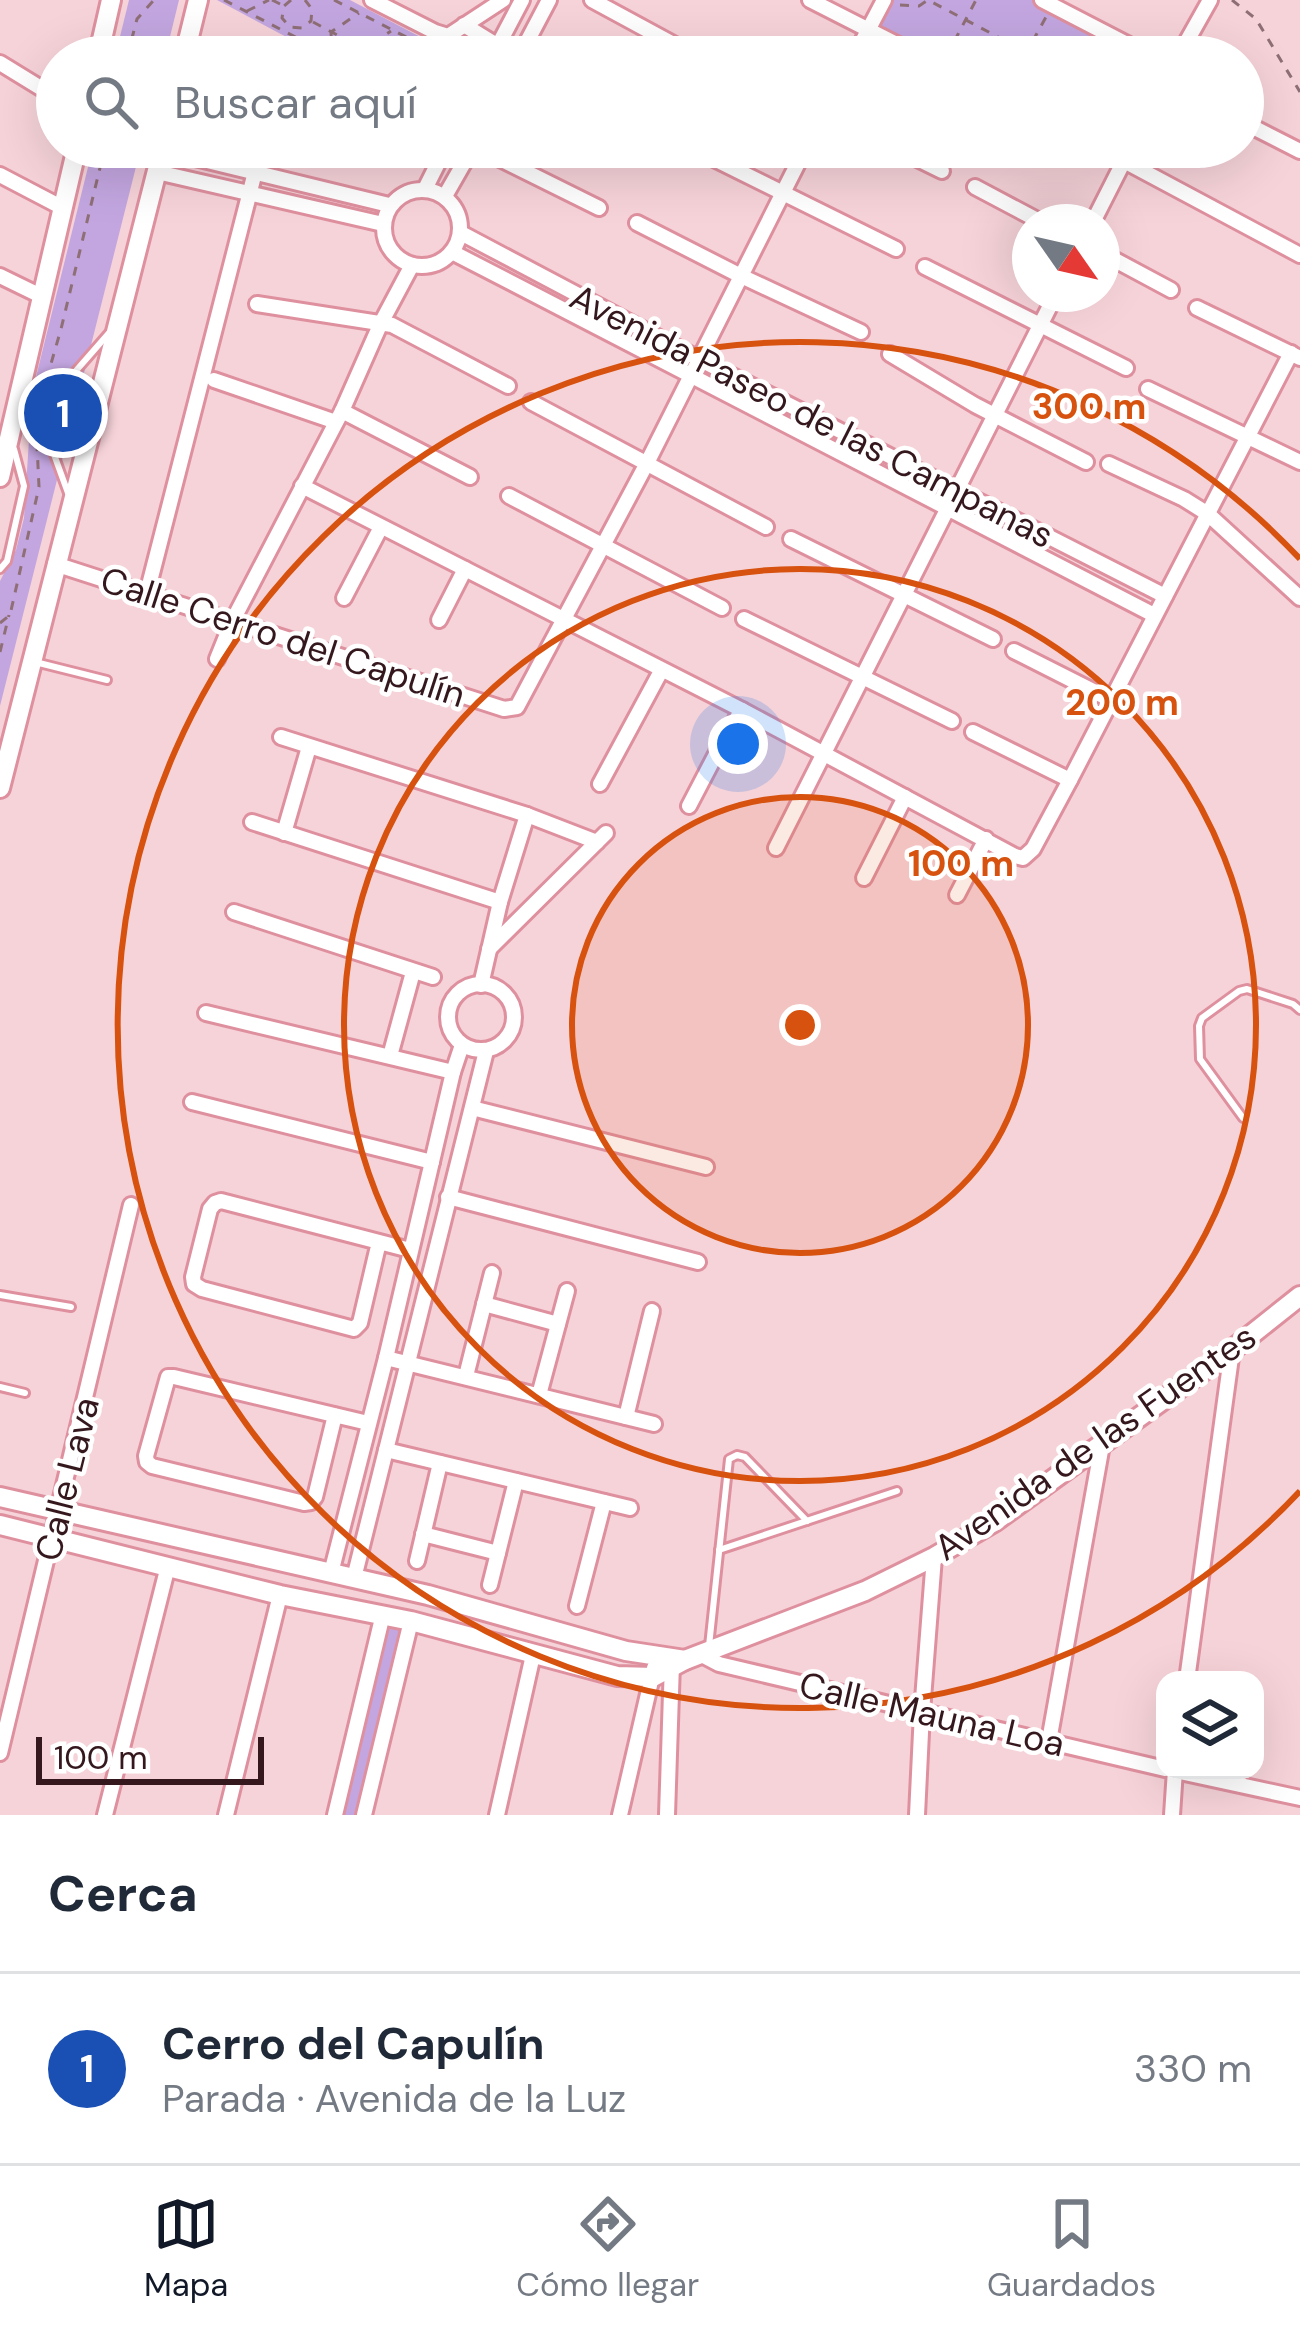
<!DOCTYPE html>
<html lang="es">
<head>
<meta charset="utf-8">
<style>
  :root { --surface:#fff; --page:#f6f6f7; --text:#1f2937; --muted:#747a83; --line:#e0e1e3; --accent:#111827 }
  body { margin:0; font-family:"DM Sans",sans-serif; background:var(--page); color:var(--text) }
  .controls { position:absolute; right:36px; bottom:36px; display:grid; overflow:hidden; border-radius:24px; box-shadow:0 12px 48px #0002 }
  .controls button { width:108px; height:108px; display:grid; place-items:center; padding:0; border:0; border-bottom:3px solid var(--line); background:var(--surface); color:var(--text); font:60px sans-serif }
  .compass { position:absolute; left:1012px; top:204px; width:108px; height:108px; border-radius:50%; background:var(--surface); box-shadow:0 12px 48px #0002; rotate:124deg }
  .scale { position:absolute; left:36px; bottom:30px; width:228px; box-sizing:border-box; padding-left:12px; border:6px solid #35171e; border-top:0; font-size:33px; line-height:42px; white-space:nowrap; color:#35171e; -webkit-text-stroke:9px #fefffe; paint-order:stroke }
  .you { position:absolute; left:738px; top:744px; width:42px; height:42px; margin:-30px; border:9px solid #fff; border-radius:50%; background:#1a73e8; box-shadow:0 0 0 18px #1a73e833 }
  .badge { display:grid; place-items:center; width:78px; height:78px; border-radius:50%; background:var(--accent); color:#fff; font-size:39px; font-weight:700 }
  .pin { position:absolute; translate:-50% -50%; border:6px solid #fff; box-shadow:0 3px 12px #0006 }
  .list { margin:0; padding:0; list-style:none }
  h2 { display:flex; justify-content:space-between; align-items:center; height:156px; margin:0; padding:0 48px; font-size:51px }
  h2 small { font-size:39px; font-weight:400; color:var(--muted) }
  .list li { display:grid; grid-template-columns:78px 1fr auto; gap:36px; align-items:center; box-sizing:border-box; height:192px; padding:0 48px; border-top:3px solid var(--line) }
  .list b { display:block; font-size:45px; white-space:nowrap }
  .list p { margin:0; font-size:39px; white-space:nowrap; color:var(--muted) }
  .list em { font-size:39px; font-style:normal; color:var(--muted) }
  .icon { flex:none; width:66px; height:66px; fill:none; stroke:currentColor; stroke-width:2; stroke-linecap:round; stroke-linejoin:round }
  .map { position:relative; flex:none; width:1300px; height:1815px; overflow:hidden }
  .search { position:absolute; background:var(--surface); box-shadow:0 12px 48px #0002; left:36px; right:36px; top:36px; height:132px; display:flex; align-items:center; gap:30px; box-sizing:border-box; padding:0 42px; border-radius:66px; color:var(--muted); font-size:45px }
  .sheet { height:348px; background:var(--surface) }
  nav { display:flex; justify-content:space-around; align-items:center; box-sizing:border-box; height:168px; border-top:3px solid var(--line); background:var(--surface); font-size:33px; color:var(--muted) }
  nav a { display:grid; justify-items:center; gap:6px }
  nav .on { color:var(--accent) }
  .map>svg:first-child { display:block }
</style>
</head>
<body>
<div class="map">
<svg width="1300" height="1815" viewBox="0 0 1300 1815">
  <rect width="100%" height="100%" fill="#f6d3d9"/>
  <!-- green -->
  <g fill="#c3a6e0">
    <polygon points="129,0 179,0 165,57 115,57"/>
    <polygon points="217,0 350,0 430,42 403,57 324,57"/>
    <polygon points="892,0 1037,0 1145,57 935,57 878,29"/>
    <polygon points="93,147 141,147 0,706 0,581 16,550 24,518 32,393"/>
    <polygon points="386,1623 405,1628 362,1815 337,1815"/>
  </g>
  <g fill="none" stroke-linecap="round" stroke-linejoin="round">
    <defs>
      <g id="service">
        <polyline points="220,161 225,147"/>
        <polyline points="68,493 52,449 74,373 109,333"/>
        <polyline points="0,569 7,561 24,486 14,449"/>
        <polyline points="35,662 107,680"/>
        <polyline points="1243,1118 1200,1059 1199,1026 1202,1018 1239,991 1247,989 1293,1004 1300,1010"/>
        <polyline points="0,1295 71,1307"/>
        <polyline points="0,1387 25,1393"/>
        <polyline points="719,1550 897,1491"/>
        <polyline points="709,1646 729,1459 737,1455 745,1457 807,1521"/>
      </g>
      <g id="minor">
        <polyline points="372,0 435,32 448,36 503,0"/>
        <polyline points="592,0 675,45"/>
        <polyline points="810,0 922,57"/>
        <polyline points="1042,0 1152,57"/>
        <polyline points="464,25 516,57"/>
        <polyline points="492,57 522,0"/>
        <polyline points="519,57 549,0"/>
        <polyline points="854,57 884,0"/>
        <polyline points="1178,57 1210,0"/>
        <polyline points="0,63 57,98"/>
        <polyline points="1243,122 1300,151"/>
        <polyline points="476,147 599,208"/>
        <polyline points="690,147 896,249"/>
        <polyline points="893,147 942,171"/>
        <polyline points="1098,147 1300,255"/>
        <polyline points="162,150 389,205"/>
        <polyline points="157,172 383,224"/>
        <polyline points="0,175 63,208"/>
        <polyline points="975,187 1041,222"/>
        <polyline points="425,189 446,147"/>
        <circle cx="422" cy="228" r="38"/>
        <polyline points="445,196 473,147"/>
        <polyline points="1093,222 1131,147"/>
        <polyline points="637,223 741,276 861,332"/>
        <polyline points="461,233 699,359 1165,596"/>
        <polyline points="452,252 1154,615"/>
        <polyline points="1102,253 1171,290"/>
        <polyline points="925,267 1126,368"/>
        <polyline points="0,276 43,297"/>
        <polyline points="257,304 392,325 508,386"/>
        <polyline points="1197,308 1300,358"/>
        <polyline points="890,354 975,405 1086,462"/>
        <polyline points="214,380 336,422"/>
        <polyline points="1148,389 1300,462"/>
        <polyline points="531,402 766,527"/>
        <polyline points="342,411 470,477"/>
        <polyline points="1109,464 1184,499 1208,514 1300,598"/>
        <polyline points="302,486 742,710 1015,856 1023,858 1033,849 1070,780 1291,353"/>
        <polyline points="509,496 722,608"/>
        <polyline points="791,539 993,639"/>
        <polyline points="55,564 504,709 517,707 647,463 806,147"/>
        <polyline points="147,593 255,172"/>
        <polyline points="344,598 381,527"/>
        <polyline points="744,619 952,721"/>
        <polyline points="439,620 465,569"/>
        <polyline points="1014,651 1111,700"/>
        <polyline points="217,659 232,622 342,411 380,325 412,265"/>
        <polyline points="973,732 1070,780"/>
        <polyline points="281,737 527,815 597,842"/>
        <polyline points="600,784 661,671"/>
        <polyline points="689,806 726,735 742,710"/>
        <polyline points="252,822 500,902"/>
        <polyline points="284,833 309,747"/>
        <polyline points="776,848 1056,294"/>
        <polyline points="864,878 905,797"/>
        <polyline points="957,895 986,839"/>
        <polyline points="234,912 433,977"/>
        <polyline points="489,949 606,833"/>
        <circle cx="481" cy="1017" r="33"/>
        <polyline points="481,985 500,902 527,815"/>
        <polyline points="206,1013 453,1072"/>
        <polyline points="390,1056 413,972"/>
        <polyline points="192,1102 432,1162"/>
        <polyline points="472,1108 706,1167"/>
        <polyline points="448,1197 698,1262"/>
        <polyline points="379,1242 360,1323 354,1329 202,1289 194,1284 193,1277 210,1209 215,1203 221,1201 410,1250"/>
        <polyline points="484,1304 558,1324"/>
        <polyline points="386,1358 654,1424"/>
        <polyline points="466,1376 492,1273"/>
        <polyline points="539,1395 567,1291"/>
        <polyline points="335,1415 315,1497 311,1502 304,1503 152,1466 147,1462 146,1456 168,1377 174,1377 368,1423"/>
        <polyline points="626,1417 652,1311"/>
        <polyline points="386,1450 630,1508"/>
        <polyline points="423,1534 498,1553"/>
        <polyline points="417,1561 440,1463"/>
        <polyline points="331,1573 386,1358 453,1072 462,1045"/>
        <polyline points="354,1578 486,1051"/>
        <polyline points="490,1585 516,1481"/>
        <polyline points="577,1606 604,1502"/>
        <polyline points="700,1654 719,1664 1165,1769"/>
        <polyline points="1187,1680 1232,1350"/>
        <polyline points="1049,1741 1102,1445"/>
        <polyline points="0,1753 131,1205"/>
        <polyline points="1171,1770 1300,1798"/>
        <polyline points="105,1815 168,1566"/>
        <polyline points="226,1815 280,1595"/>
        <polyline points="335,1815 383,1614"/>
        <polyline points="364,1815 411,1621"/>
        <polyline points="497,1815 533,1655"/>
        <polyline points="620,1815 654,1668"/>
        <polyline points="667,1815 672,1663"/>
        <polyline points="917,1815 922,1712 934,1557"/>
        <polyline points="1172,1815 1175,1770"/>
      </g>
      <g id="secondary">
        <polyline points="98,57 111,0"/>
        <polyline points="184,57 198,0"/>
        <polyline points="0,477 77,147"/>
        <polyline points="0,788 163,147"/>
        <polyline points="0,1497 428,1595 626,1651 685,1660"/>
        <polyline points="0,1525 280,1595 411,1621 617,1676 653,1677 685,1660 865,1591 934,1557 994,1522 1232,1350 1300,1296"/>
      </g>
    </defs>
    <!-- service casing -->
    <use href="#service" stroke="#df909f" stroke-width="12"/>
    <!-- minor casing -->
    <use href="#minor" stroke="#df909f" stroke-width="20"/>
    <!-- secondary casing -->
    <use href="#secondary" stroke="#df909f" stroke-width="24"/>
    <!-- path -->
    <g stroke="#8f6f76" stroke-width="3" stroke-dasharray="9 9" stroke-linecap="butt">
      <polyline points="224,0 334,57"/>
      <polyline points="272,0 282,5"/>
      <polyline points="291,0 284,6 282,18 290,27 302,28 311,21 312,9 305,0"/>
      <polyline points="334,0 416,42"/>
      <polyline points="1232,0 1256,19 1300,92"/>
      <polyline points="900,5 919,6 928,0 1036,57"/>
      <polyline points="247,11 269,0"/>
      <polyline points="313,22 378,57"/>
      <polyline points="332,54 331,32 359,13"/>
      <polyline points="127,57 137,19 154,0"/>
      <polyline points="365,57 364,49 391,31"/>
      <polyline points="388,57 413,43"/>
      <polyline points="946,57 976,0"/>
      <polyline points="1024,57 1046,17"/>
      <polyline points="0,623 10,615 39,487 37,445 42,395 61,329 105,147"/>
      <polyline points="0,652 9,615"/>
    </g>
    <!-- service -->
    <use href="#service" stroke="#fff" stroke-width="6"/>
    <!-- minor -->
    <use href="#minor" stroke="#fff" stroke-width="14"/>
    <!-- secondary -->
    <use href="#secondary" stroke="#fff" stroke-width="18"/>
  </g>
  <!-- distance rings -->
  <circle cx="800" cy="1025" r="228" fill="#d6520e" fill-opacity=".12"/>
  <g fill="none" stroke="#d6520e" stroke-width="6">
    <circle cx="800" cy="1025" r="228"/>
    <circle cx="800" cy="1025" r="456"/>
    <path d="M1300 1491A683 683 0 1 1 1300 559"/>
  </g>
  <g text-anchor="middle" dominant-baseline="central" stroke-width="9" stroke-linejoin="round" paint-order="stroke">
    <!-- street labels -->
    <g font-size="36" fill="#35171e" stroke="#fefffe">
      <text transform="translate(812 416) rotate(27)">Avenida Paseo de las Campanas</text>
      <text transform="translate(283 637) rotate(18)">Calle Cerro del Capulín</text>
      <text transform="translate(1095 1442) rotate(-35)">Avenida de las Fuentes</text>
      <text transform="translate(67 1479) rotate(-76)">Calle Lava</text>
      <text transform="translate(932 1714) rotate(13)">Calle Mauna Loa</text>
    </g>
  </g>
  <circle cx="800" cy="1025" r="18" fill="#d6520e" stroke="#fefffe" stroke-width="6"/>
  <g font-size="36" text-anchor="middle" font-weight="bold" fill="#d6520e" stroke="#fefffe" stroke-width="9" stroke-linejoin="round" paint-order="stroke">
    <text x="1089" y="419">300 m</text>
    <text x="1122" y="715">200 m</text>
    <text x="961" y="876">100 m</text>
  </g>
</svg>
<div class="controls">
<button><svg class="icon" aria-label="layers" viewBox="0 0 24 24"><path d="M12 4l9 5-9 5-9-5zM3 14l9 5 9-5"/></svg></button>
</div>
<svg class="compass" viewBox="-18 -18 36 36"><path d="M0-13l5 13h-10z" fill="#e53935"/><path d="M0 13l5-13h-10z" fill="#747a83"/></svg>
<div class="scale">100 m</div>
<div class="you"></div>
<div class="pin badge" style="left:63px;top:413px;background:#1a4fb4">1</div>
<div class="search"><svg class="icon" aria-label="search" viewBox="0 0 24 24"><circle cx="10" cy="10" r="6"/><path d="M15 15l6 6"/></svg>Buscar aquí</div>
</div>
<section class="sheet">
<h2>Cerca<small></small></h2>
<ul class="list">
<li><span class="badge" style="background:#1a4fb4">1</span><div><b>Cerro del Capulín</b><p>Parada · Avenida de la Luz</p></div><em>330 m</em></li>
</ul>
</section>
<nav>
<a class="on"><svg class="icon" aria-label="map" viewBox="0 0 24 24"><path d="M3 6l6-2 6 2 6-2v14l-6 2-6-2-6 2zM9 4v14M15 6v14"/></svg>Mapa</a>
<a><svg class="icon" aria-label="directions" viewBox="0 0 24 24"><path d="M12 3l9 9-9 9-9-9zM9 14v-3h6M13 9l2 2-2 2"/></svg>Cómo llegar</a>
<a><svg class="icon" aria-label="saved" viewBox="0 0 24 24"><path d="M7 4h10v16l-5-4-5 4z"/></svg>Guardados</a>
</nav>
</body>
</html>
